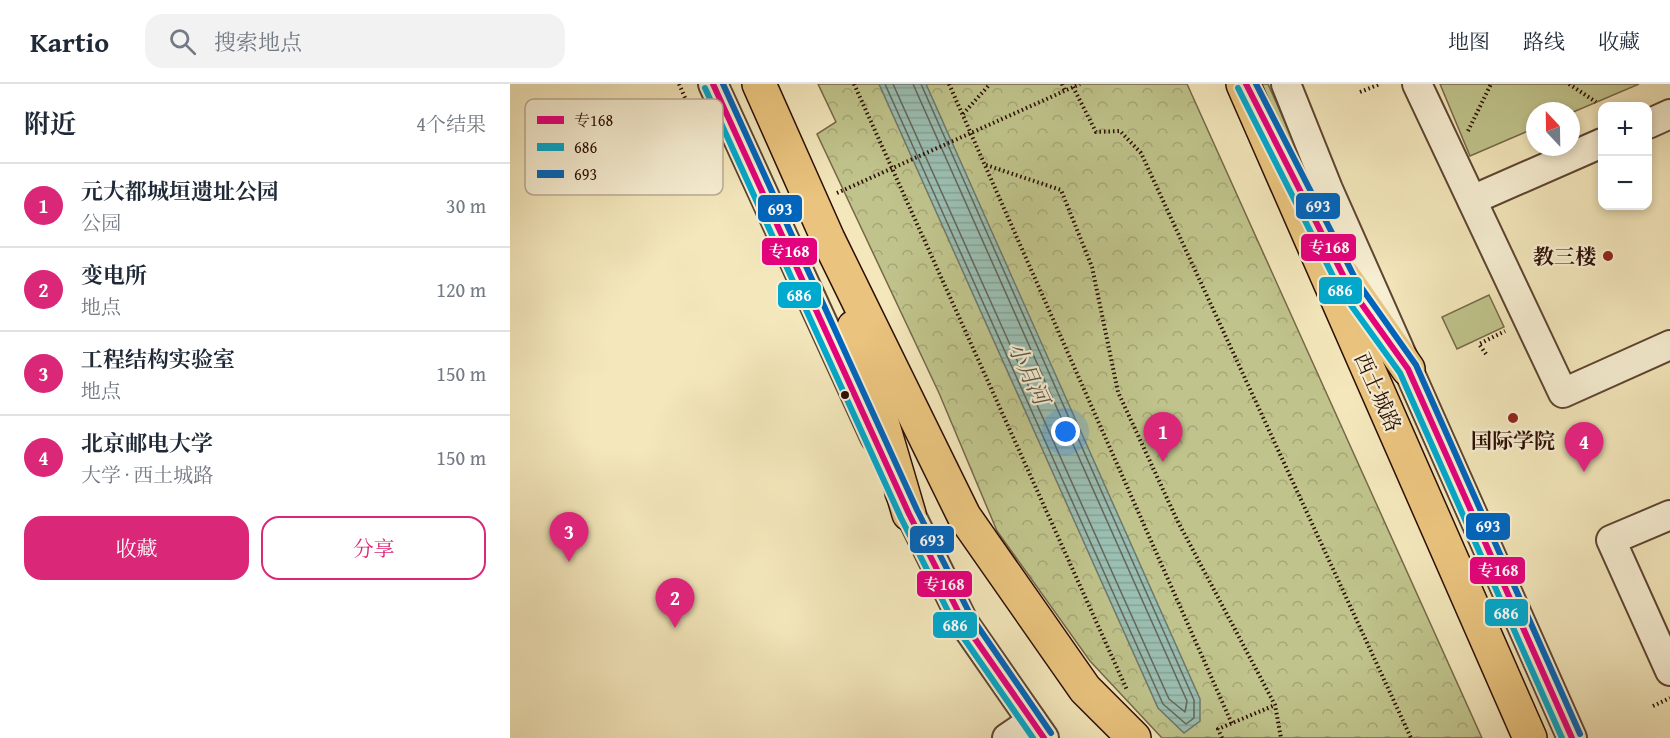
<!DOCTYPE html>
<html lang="zh">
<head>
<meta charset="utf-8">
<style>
  :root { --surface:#fff; --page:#f2f2f3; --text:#1f2937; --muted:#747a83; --line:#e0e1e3; --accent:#db2777 }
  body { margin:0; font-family:"Gentium Book Plus","Noto Serif SC",serif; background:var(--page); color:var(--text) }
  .controls { position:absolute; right:18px; top:18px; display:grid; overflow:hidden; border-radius:12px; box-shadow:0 3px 9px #0003 }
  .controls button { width:54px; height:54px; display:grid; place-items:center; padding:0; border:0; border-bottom:2px solid var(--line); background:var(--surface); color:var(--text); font:30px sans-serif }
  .compass { position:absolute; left:1016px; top:18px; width:54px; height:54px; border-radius:50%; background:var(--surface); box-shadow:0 3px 9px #0003; rotate:338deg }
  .you { position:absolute; left:556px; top:348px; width:21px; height:21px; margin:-15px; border:4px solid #fff; border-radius:50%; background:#1a73e8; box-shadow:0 0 0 9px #1a73e833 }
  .badge { display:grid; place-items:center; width:39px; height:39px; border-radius:50%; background:var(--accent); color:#fff; font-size:20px; font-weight:700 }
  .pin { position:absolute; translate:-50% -50px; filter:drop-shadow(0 2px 3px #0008) }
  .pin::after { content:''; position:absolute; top:32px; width:21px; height:18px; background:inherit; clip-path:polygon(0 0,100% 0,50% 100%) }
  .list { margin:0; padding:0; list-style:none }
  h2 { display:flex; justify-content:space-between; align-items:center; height:78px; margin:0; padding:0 24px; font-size:26px }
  h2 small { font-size:20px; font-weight:400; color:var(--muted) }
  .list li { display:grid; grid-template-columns:39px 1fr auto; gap:18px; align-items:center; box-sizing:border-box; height:84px; padding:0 24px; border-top:2px solid var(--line) }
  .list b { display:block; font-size:22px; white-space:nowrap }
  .list p { margin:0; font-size:20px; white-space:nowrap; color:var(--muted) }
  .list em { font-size:20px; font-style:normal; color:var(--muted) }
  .actions { display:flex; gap:12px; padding:18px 24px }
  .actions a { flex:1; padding:14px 0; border:2px solid var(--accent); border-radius:18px; text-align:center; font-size:21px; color:var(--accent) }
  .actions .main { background:var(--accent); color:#fff }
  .icon { flex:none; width:33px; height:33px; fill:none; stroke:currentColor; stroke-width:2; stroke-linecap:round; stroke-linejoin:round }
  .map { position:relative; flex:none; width:1160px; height:654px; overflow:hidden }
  header { display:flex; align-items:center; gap:36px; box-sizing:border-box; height:84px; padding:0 30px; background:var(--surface); border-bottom:2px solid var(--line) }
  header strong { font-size:28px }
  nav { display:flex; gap:33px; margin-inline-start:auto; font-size:21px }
  .search { width:420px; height:54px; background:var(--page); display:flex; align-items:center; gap:15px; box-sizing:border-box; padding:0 21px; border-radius:18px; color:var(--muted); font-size:22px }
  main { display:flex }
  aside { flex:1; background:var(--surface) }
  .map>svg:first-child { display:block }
</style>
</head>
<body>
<header>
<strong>Kartio</strong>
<div class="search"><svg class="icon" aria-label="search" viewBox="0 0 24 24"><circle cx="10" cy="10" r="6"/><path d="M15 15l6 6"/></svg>搜索地点</div>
<nav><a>地图</a><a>路线</a><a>收藏</a></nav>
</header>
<main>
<aside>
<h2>附近<small>4个结果</small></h2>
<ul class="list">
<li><span class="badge">1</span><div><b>元大都城垣遗址公园</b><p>公园</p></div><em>30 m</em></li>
<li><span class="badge">2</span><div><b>变电所</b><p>地点</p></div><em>120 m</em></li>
<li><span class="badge">3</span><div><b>工程结构实验室</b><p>地点</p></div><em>150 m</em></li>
<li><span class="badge">4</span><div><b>北京邮电大学</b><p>大学 · 西土城路</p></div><em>150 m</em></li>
</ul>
<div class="actions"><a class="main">收藏</a><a>分享</a></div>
</aside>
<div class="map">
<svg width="1160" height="654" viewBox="0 0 1160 654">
  <defs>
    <pattern id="park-crowns" width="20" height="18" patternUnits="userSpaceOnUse" patternTransform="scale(1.5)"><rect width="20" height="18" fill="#c0c48c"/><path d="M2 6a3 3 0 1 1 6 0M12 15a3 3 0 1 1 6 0" fill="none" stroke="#a5a777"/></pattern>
    <pattern id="water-rules" width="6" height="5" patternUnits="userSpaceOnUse" patternTransform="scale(1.5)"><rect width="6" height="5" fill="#9bbfb3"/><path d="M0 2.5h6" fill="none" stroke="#86a398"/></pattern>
  </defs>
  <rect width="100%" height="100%" fill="#f3e7bb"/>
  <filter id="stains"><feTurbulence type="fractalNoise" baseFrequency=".00333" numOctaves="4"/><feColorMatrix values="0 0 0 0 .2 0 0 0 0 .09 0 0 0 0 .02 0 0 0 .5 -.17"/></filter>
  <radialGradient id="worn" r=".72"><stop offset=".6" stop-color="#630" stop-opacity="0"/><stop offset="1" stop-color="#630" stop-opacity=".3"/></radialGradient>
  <!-- grass -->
  <g fill="#c0c48c" stroke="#766848" stroke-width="1.5">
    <polygon points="749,0 758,0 793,79 784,75"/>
    <polygon points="930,0 1129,0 1061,29 1025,27 1025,44 960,72"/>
    <polygon points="979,211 994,243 947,265 932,233"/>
  </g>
  <!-- park -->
  <polygon fill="url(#park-crowns)" stroke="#766848" stroke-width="1.5" points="308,0 677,0 972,654 652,654 580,577 487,447 429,309 307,50 326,38"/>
  <!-- water -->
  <polygon fill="url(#water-rules)" stroke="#6e786d" stroke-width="1.5" points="369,0 416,0 690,615 690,637 674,649 648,624"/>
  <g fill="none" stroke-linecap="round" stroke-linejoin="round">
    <!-- shore -->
    <g stroke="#63665b" stroke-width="1.5">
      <polyline points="375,0 653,620 676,640 684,634 684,616 411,0"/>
      <polyline points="383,0 659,615 675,628 677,617 403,0"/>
    </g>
    <defs>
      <g id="minor">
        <polyline points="203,0 365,353"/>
        <polyline points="776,0 818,105 1062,654"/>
        <polyline points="907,0 1053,309 1160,261"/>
        <polyline points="1138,40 1160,30"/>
        <polyline points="962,116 1092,59"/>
        <polyline points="390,409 454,539 534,654"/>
        <polyline points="1160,431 1101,456 1160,587"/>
        <polyline points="497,654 522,637"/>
      </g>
      <g id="highway">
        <polyline points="249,0 318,155 454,432 575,605 624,654"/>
        <polyline points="733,0 1020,654"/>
        <polyline points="834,193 898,285"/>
        <polyline points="344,243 399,430"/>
      </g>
    </defs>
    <!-- minor casing -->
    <use href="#minor" stroke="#5d4431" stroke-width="32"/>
    <!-- highway casing -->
    <use href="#highway" stroke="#2b0d03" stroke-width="36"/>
    <!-- path -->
    <g stroke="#2b0d03" stroke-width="4" stroke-dasharray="1.5 3" stroke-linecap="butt">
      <polyline points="169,0 208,89"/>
      <polyline points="344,0 617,606"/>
      <polyline points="439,0 722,640"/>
      <polyline points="552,0 555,7"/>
      <polyline points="1059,0 1086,18"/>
      <polyline points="563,3 586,48 610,47 631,69 901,654"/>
      <polyline points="850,8 870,0"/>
      <polyline points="453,30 480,0"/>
      <polyline points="958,47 981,0"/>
      <polyline points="476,81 551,106 582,183 608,308 667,436 765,621 771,654"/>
      <polyline points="327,109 570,0"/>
      <polyline points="976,270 969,260 995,247"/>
      <polyline points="1143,622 1160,614"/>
      <polyline points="712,654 708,645 765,621"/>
    </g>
    <!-- minor -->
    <use href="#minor" stroke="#f7efd3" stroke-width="28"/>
    <!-- highway -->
    <use href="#highway" stroke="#eac47e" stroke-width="33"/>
    <defs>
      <g id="bus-1">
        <polyline points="203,0 399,430 454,539 534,654"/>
        <polyline points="736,0 838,201 898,285 1062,654"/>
      </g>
      <g id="bus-2">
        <polyline points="195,4 391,434 446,543 523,654"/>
        <polyline points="728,4 830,206 890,289 1052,654"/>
      </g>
      <g id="bus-3">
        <polyline points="213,0 407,426 462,534 541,649"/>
        <polyline points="746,0 846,196 906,281 1070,650"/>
      </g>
    </defs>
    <!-- bus-1 casing -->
    <use href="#bus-1" stroke="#f7efd3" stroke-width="10"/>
    <!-- bus-2 casing -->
    <use href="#bus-2" stroke="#f7efd3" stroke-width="10"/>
    <!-- bus-3 casing -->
    <use href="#bus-3" stroke="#f7efd3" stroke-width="10"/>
    <!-- bus-1 -->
    <use href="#bus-1" stroke="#e5007d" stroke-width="6"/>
    <!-- bus-2 -->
    <use href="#bus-2" stroke="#00a9ce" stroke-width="6"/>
    <!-- bus-3 -->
    <use href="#bus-3" stroke="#0065bd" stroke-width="6"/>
  </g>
  <!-- markers -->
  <g fill="#8f2418" stroke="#f7efd3" stroke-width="2">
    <circle cx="1098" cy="172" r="6"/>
    <circle cx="1003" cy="334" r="6"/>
  </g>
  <circle fill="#2b0d03" stroke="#f7efd3" stroke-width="2" cx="335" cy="311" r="5"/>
  <g text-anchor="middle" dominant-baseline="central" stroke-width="4.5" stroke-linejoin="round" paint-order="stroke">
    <!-- poi labels -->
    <g font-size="21" font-weight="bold" fill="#2b0d03" stroke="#f7efd3" text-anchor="end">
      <text x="1086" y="172">教三楼</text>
      <text x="1003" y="356" text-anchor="middle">国际学院</text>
    </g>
    <!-- street labels -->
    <g font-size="21" fill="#2b0d03" stroke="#f7efd3">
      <text transform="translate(868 308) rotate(66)">西土城路</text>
    </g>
    <!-- water labels -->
    <g font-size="22" font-style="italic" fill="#585449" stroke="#f7efd3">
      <text transform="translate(519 289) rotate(65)">小月河</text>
    </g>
  </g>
  <!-- legend -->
  <rect x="15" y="15" width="198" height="96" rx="9" fill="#f7efd3" stroke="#baab95" stroke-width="1.5"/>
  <rect x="27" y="32" width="27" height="8" fill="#e5007d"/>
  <rect x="27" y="59" width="27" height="8" fill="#00a9ce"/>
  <rect x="27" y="86" width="27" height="8" fill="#0065bd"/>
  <g font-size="16" fill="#2b0d03">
    <text x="64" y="42">专168</text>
    <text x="64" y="69">686</text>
    <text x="64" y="96">693</text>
  </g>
  <g stroke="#f7efd3" stroke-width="2">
    <rect x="785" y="108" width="46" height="28" rx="6" fill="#0065bd"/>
    <rect x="247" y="110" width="46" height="29" rx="6" fill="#0065bd"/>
    <rect x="790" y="149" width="57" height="29" rx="6" fill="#e5007d"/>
    <rect x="251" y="153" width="57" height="29" rx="6" fill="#e5007d"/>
    <rect x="808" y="192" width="45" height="29" rx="6" fill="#00a9ce"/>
    <rect x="267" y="197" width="45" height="28" rx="6" fill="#00a9ce"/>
    <rect x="955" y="428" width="46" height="29" rx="6" fill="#0065bd"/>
    <rect x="399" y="441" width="46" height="29" rx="6" fill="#0065bd"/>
    <rect x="959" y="472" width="57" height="29" rx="6" fill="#e5007d"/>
    <rect x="406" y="486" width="57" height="28" rx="6" fill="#e5007d"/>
    <rect x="974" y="514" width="45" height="29" rx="6" fill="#00a9ce"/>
    <rect x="422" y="527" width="46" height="28" rx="6" fill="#00a9ce"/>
  </g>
  <g font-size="16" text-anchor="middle" font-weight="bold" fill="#fff">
    <text x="808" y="128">693</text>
    <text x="270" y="131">693</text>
    <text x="819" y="169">专168</text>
    <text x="279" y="173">专168</text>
    <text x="830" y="212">686</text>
    <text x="289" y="217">686</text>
    <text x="978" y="448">693</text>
    <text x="422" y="462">693</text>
    <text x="988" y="492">专168</text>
    <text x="434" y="506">专168</text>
    <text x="996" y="535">686</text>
    <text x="445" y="547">686</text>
  </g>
  <rect width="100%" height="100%" filter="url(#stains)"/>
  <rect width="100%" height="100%" fill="url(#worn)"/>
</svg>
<div class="controls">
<button>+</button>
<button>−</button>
</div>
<svg class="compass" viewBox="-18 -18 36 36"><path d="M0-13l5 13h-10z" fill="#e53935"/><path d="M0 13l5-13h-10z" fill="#747a83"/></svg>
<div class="you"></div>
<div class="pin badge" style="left:653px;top:378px">1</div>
<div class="pin badge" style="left:165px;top:544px">2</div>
<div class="pin badge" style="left:59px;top:478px">3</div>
<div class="pin badge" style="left:1074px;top:388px">4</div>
</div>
</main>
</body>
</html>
